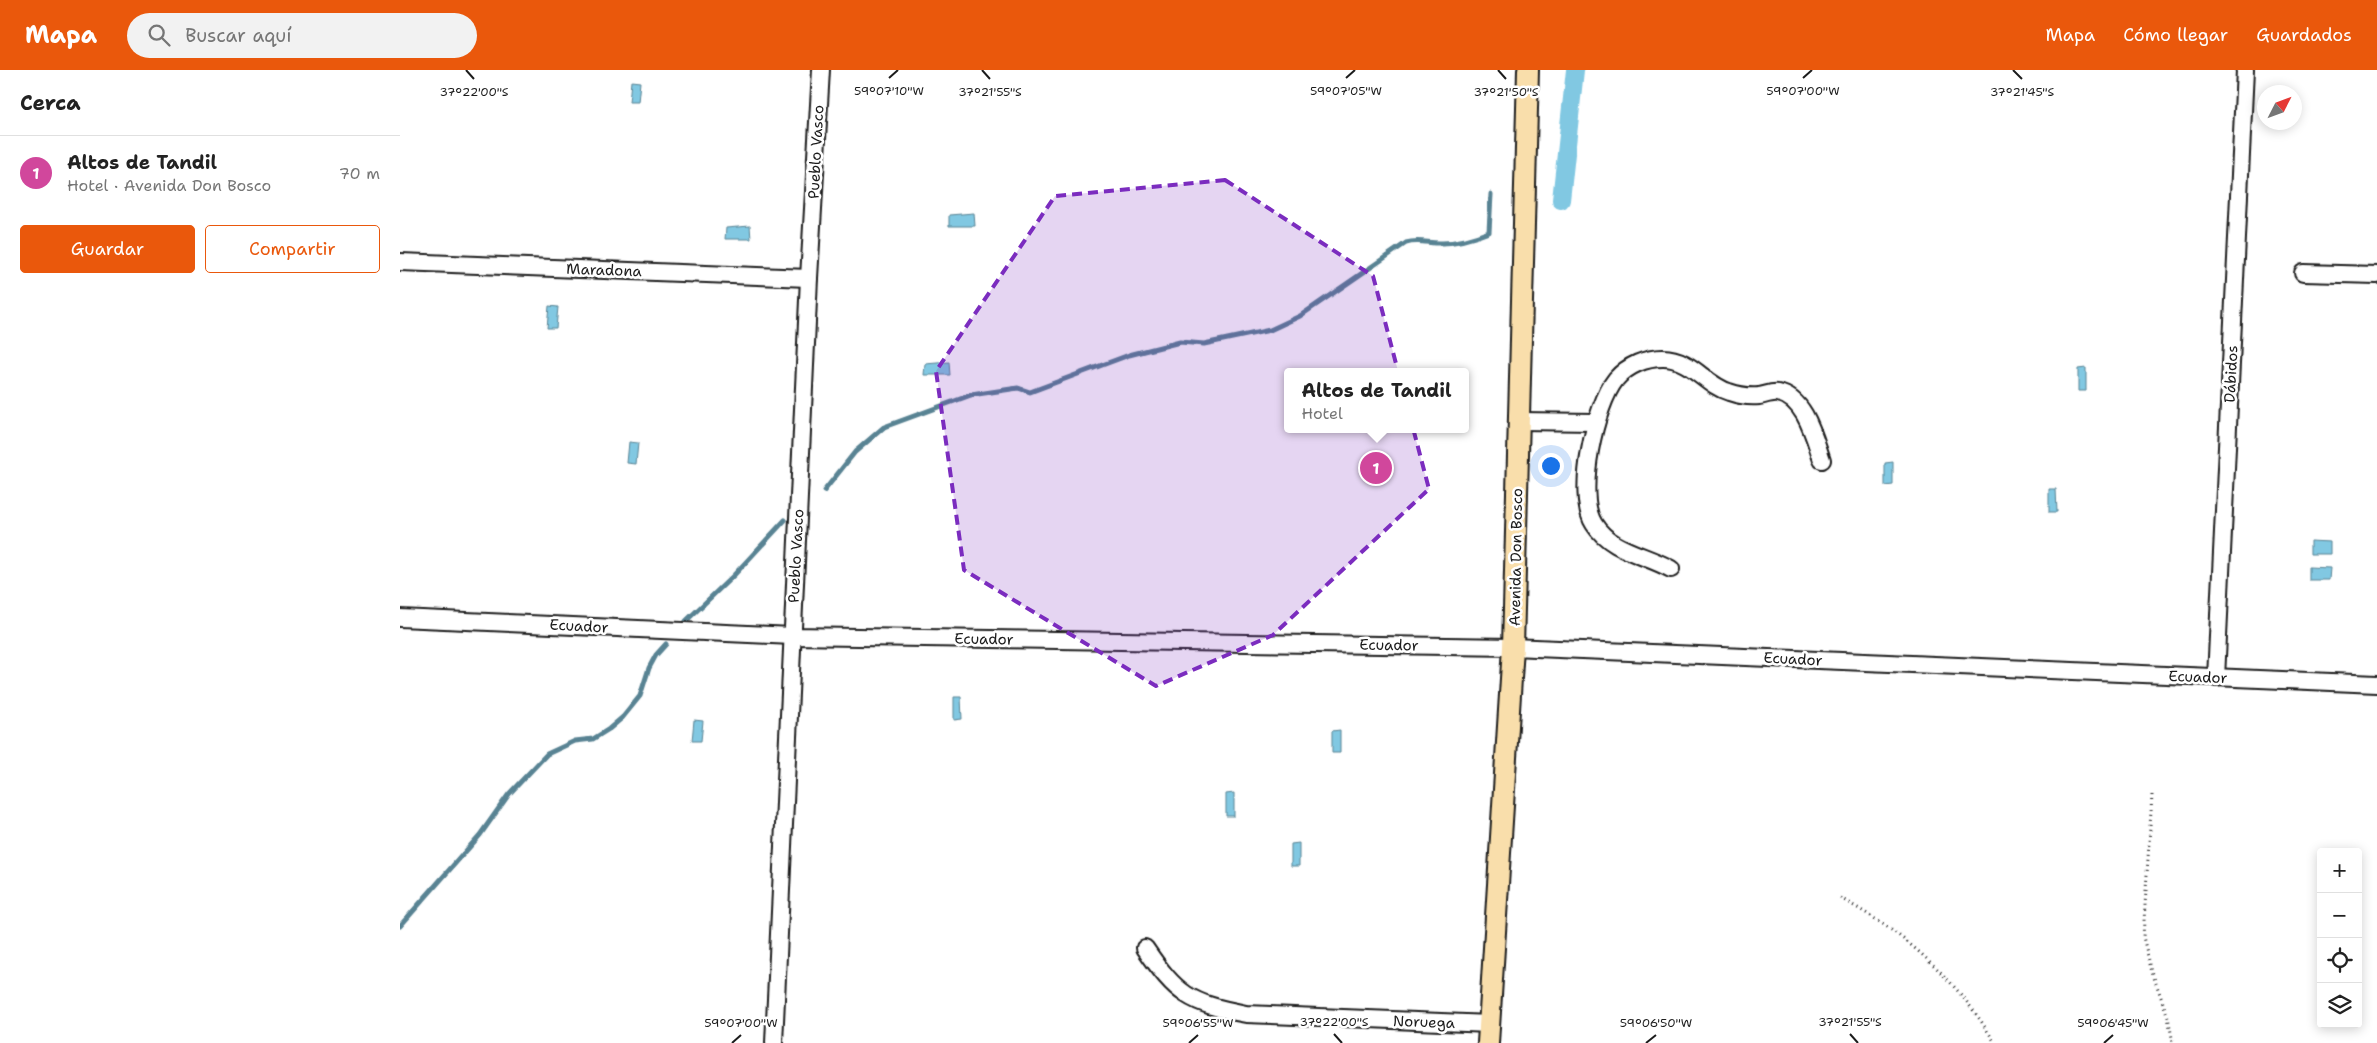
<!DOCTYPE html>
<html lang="es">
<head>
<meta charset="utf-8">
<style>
  :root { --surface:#fff; --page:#f2f2f2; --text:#222; --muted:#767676; --line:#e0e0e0; --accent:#ea580c }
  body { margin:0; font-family:"Shantell Sans",sans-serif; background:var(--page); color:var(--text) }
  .controls { position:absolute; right:15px; bottom:15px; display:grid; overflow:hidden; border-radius:5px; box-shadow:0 2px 12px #0003 }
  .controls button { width:45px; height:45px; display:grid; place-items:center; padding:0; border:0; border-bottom:1px solid var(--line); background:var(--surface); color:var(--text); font:25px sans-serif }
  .compass { position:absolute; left:1857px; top:15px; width:45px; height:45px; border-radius:50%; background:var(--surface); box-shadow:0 2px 12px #0003; rotate:48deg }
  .you { position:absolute; left:1150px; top:395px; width:18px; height:18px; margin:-12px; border:4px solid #fff; border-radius:50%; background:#1a73e8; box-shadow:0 0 0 8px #1a73e833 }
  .badge { display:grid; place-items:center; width:32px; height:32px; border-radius:50%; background:var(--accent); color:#fff; font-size:16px; font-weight:700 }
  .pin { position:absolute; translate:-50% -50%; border:2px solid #fff; box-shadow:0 1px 5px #0006 }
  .popup { position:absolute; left:884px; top:298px; width:185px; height:65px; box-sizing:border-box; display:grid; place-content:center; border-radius:5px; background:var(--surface); filter:drop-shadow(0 1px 4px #0005); font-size:16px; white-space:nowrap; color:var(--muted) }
  .popup b { font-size:19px; color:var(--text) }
  .popup::after { content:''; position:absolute; left:50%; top:100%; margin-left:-10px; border:10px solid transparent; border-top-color:var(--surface) }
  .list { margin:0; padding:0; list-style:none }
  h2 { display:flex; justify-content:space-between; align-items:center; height:65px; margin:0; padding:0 20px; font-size:21px }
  h2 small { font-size:16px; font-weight:400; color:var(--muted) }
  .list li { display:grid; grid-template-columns:32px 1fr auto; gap:15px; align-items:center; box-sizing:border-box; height:75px; padding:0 20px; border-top:1px solid var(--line) }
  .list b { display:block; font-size:19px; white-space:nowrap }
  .list p { margin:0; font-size:16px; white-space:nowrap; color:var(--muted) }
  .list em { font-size:16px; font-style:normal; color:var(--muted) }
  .actions { display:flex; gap:10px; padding:15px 20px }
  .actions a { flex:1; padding:11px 0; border:1px solid var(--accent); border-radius:5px; text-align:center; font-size:18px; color:var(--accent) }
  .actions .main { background:var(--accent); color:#fff }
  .icon { flex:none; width:28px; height:28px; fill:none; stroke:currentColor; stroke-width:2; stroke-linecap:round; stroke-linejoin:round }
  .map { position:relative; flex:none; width:1977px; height:973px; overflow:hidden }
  header { display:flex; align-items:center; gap:30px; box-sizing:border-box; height:70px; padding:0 25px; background:var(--accent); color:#fff }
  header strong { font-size:24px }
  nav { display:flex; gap:28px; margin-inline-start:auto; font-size:18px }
  .search { width:350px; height:45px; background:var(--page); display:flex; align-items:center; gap:12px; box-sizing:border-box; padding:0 18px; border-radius:28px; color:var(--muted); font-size:19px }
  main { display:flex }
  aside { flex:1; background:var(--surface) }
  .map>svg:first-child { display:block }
</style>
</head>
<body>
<header>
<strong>Mapa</strong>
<div class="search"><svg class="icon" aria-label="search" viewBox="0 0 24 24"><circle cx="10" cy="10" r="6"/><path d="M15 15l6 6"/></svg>Buscar aquí</div>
<nav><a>Mapa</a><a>Cómo llegar</a><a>Guardados</a></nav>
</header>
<main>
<aside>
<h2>Cerca<small></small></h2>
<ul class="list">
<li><span class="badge" style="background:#d1479c">1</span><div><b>Altos de Tandil</b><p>Hotel · Avenida Don Bosco</p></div><em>70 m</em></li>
</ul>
<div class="actions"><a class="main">Guardar</a><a>Compartir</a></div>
</aside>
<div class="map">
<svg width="1977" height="973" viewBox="0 0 1977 973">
  <rect width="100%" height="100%" fill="#fff"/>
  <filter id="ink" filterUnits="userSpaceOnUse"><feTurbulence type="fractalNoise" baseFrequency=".02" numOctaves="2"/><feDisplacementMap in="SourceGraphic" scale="10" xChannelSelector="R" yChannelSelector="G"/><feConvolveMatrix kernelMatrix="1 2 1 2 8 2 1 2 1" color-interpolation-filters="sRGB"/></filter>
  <g filter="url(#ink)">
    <!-- water -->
    <g fill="#81c8e2" stroke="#598393">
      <polygon points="231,11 240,12 238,32 229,32"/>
      <polygon points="574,143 575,156 549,156 549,145"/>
      <polygon points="350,156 351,169 325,169 326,158"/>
      <polygon points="149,236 158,237 156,258 147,258"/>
      <polygon points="549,292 550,305 524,305 525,294"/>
      <polygon points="1686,298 1686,321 1678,321 1678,299"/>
      <polygon points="229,372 238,373 236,394 227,393"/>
      <polygon points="1493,392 1493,415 1485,416 1485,393"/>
      <polygon points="1649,419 1656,419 1657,442 1649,442"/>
      <polygon points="1910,471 1930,472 1930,484 1910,484"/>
      <polygon points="1909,497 1930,498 1929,510 1909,510"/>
      <polygon points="554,627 561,627 562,649 554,650"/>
      <polygon points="294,650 303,651 301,671 292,671"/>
      <polygon points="940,660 940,683 932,683 932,661"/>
      <polygon points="834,723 834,746 826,746 826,724"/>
      <polygon points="899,773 899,796 891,796 891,774"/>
    </g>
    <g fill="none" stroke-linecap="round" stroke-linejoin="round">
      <!-- stream -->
      <g stroke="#598393" stroke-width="5">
        <path d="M424 421 455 382 484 357 571 325 618 318 630 322 729 285 780 272 804 274 870 260 900 246 1006 173C1019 169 1030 174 1042 173 1059 173 1074 168 1089 162L1091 124"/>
        <polyline points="286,551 334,505 385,450"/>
        <polyline points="0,856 80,765 109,724 147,684 175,671 193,669 209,659 223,647 240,626 249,598 256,585 266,574"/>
      </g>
      <!-- canal -->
      <polyline stroke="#81c8e2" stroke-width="18" points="1161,130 1175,0"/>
      <defs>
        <g id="minor">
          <polyline points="0,192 409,208"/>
          <polyline points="1903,203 1977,205"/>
          <polyline points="1119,351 1196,352"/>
          <path d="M1271 499C1244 484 1211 481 1194 454 1175 425 1195 335 1216 309 1228 295 1246 288 1263 288 1291 288 1305 315 1329 322 1338 325 1350 327 1359 326 1365 325 1372 322 1378 323 1405 328 1414 367 1422 390"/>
          <polyline points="0,548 392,566 1113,577 1977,614"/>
          <polyline points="1816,608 1845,0"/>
          <path d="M745 878C777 925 789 933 846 944L1090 954"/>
          <polyline points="374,973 409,208 421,0"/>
        </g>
        <polyline id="major" points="1088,973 1113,577 1128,0"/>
      </defs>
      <!-- minor casing -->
      <use href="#minor" stroke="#1c1c1c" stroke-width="20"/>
      <!-- major casing -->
      <use href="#major" stroke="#1c1c1c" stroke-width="24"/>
      <!-- path -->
      <g stroke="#1c1c1c" stroke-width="3" stroke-dasharray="1 4" stroke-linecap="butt">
        <polyline points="1752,725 1743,867 1752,902 1768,947 1773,973"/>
        <path d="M1440 828C1505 863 1557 909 1595 973"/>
      </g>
      <!-- minor -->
      <use href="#minor" stroke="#fff" stroke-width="16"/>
      <!-- major -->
      <use href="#major" stroke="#f9deab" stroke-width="20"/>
    </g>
  </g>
  <!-- marked area -->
  <path fill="#7b2cbf" fill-opacity="0.2" stroke="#7b2cbf" stroke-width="4" stroke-dasharray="10 6" stroke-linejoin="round" d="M825 110 973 206 1029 419 873 565 756 616 564 500 536 301 655 126Z"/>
  <!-- ticks -->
  <path fill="none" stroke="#1c1c1c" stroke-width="2" d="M66 0 74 9M582 0 590 9M1098 0 1106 9M1613 0 1622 9M489 8 498 0M946 8 955 0M1403 8 1412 0M934 964 942 973M1450 964 1458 973M332 973 341 965M789 973 798 965M1246 973 1256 965M1704 973 1713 965"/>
  <g text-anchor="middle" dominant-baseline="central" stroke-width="5" stroke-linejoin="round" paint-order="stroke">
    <!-- street labels -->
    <g font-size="15" fill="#1c1c1c" stroke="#fff">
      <text transform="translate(416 82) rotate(-87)">Pueblo Vasco</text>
      <text transform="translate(204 200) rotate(2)">Maradona</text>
      <text transform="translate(1831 304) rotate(-87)">Dábidos</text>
      <text transform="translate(396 486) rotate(-87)">Pueblo Vasco</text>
      <text transform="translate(1116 487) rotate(-89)">Avenida Don Bosco</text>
      <text transform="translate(179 556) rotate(3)">Ecuador</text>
      <text transform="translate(584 569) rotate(1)">Ecuador</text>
      <text transform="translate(989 575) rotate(1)">Ecuador</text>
      <text transform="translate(1393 589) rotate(3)">Ecuador</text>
      <text transform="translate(1798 607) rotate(2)">Ecuador</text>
      <text transform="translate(1024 952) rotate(2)">Noruega</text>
    </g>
  </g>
  <g font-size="12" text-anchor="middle" fill="#1c1c1c" stroke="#fff" stroke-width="5" stroke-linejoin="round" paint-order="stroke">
    <text x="946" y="25">59°07'05"W</text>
    <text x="489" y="25">59°07'10"W</text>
    <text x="1403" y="25">59°07'00"W</text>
    <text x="74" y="26">37°22'00"S</text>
    <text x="590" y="26">37°21'55"S</text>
    <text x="1106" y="26">37°21'50"S</text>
    <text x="1622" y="26">37°21'45"S</text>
    <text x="934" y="956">37°22'00"S</text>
    <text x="1450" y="956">37°21'55"S</text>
    <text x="341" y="957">59°07'00"W</text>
    <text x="798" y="957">59°06'55"W</text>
    <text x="1256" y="957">59°06'50"W</text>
    <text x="1713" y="957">59°06'45"W</text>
  </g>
</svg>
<div class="controls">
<button>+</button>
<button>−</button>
<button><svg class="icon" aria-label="locate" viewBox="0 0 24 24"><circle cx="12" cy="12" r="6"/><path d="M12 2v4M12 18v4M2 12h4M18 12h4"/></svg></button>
<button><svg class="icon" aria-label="layers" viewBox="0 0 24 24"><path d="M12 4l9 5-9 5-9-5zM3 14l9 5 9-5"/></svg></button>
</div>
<svg class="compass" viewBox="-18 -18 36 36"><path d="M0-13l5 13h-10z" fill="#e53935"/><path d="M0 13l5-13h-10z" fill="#767676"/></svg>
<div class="you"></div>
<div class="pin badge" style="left:976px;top:398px;background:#d1479c">1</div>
<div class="popup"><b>Altos de Tandil</b>Hotel</div>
</div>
</main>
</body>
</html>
